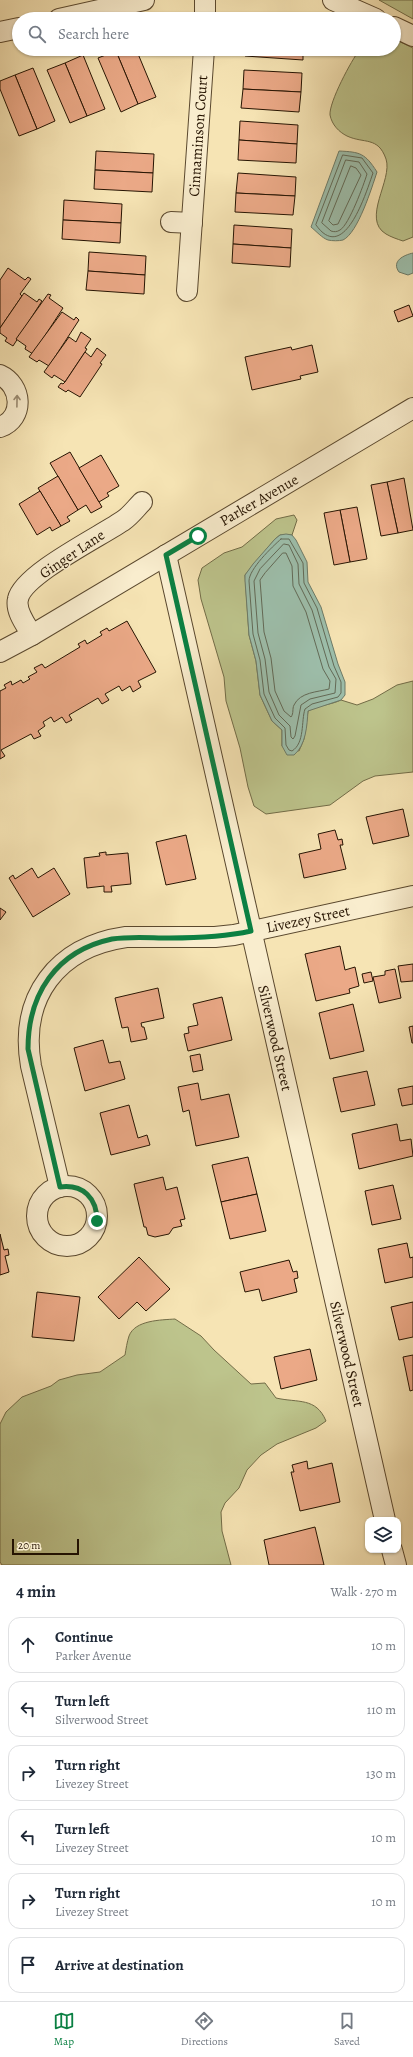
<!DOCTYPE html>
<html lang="en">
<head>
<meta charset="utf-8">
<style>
  :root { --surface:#fff; --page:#f2f2f3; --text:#1f2937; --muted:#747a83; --line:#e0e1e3; --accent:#0b8043 }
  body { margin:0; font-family:Alegreya,serif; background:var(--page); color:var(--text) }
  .controls { position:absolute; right:12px; bottom:12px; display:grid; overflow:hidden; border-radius:8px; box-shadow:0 1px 3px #0004 }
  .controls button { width:36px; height:36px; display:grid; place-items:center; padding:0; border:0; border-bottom:1px solid var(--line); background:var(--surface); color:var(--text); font:20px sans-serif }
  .scale { position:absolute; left:12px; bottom:10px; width:67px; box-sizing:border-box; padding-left:4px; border:2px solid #261402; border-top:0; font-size:11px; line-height:14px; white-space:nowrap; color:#261402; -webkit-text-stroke:3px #f9edce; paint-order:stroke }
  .stop { position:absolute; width:12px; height:12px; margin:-9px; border:3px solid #0b8043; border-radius:50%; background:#fff }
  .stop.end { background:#0b8043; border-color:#fff; box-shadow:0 1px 4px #0008 }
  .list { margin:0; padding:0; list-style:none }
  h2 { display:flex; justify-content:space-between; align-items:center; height:52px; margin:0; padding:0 16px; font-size:17px }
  h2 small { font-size:13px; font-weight:400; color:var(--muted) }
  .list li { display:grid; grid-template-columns:26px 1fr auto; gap:12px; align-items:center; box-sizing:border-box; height:56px; margin:0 8px 8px; padding:0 8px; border:1px solid var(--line); border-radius:12px }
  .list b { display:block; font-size:15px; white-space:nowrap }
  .list p { margin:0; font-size:13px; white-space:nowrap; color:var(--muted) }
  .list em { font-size:13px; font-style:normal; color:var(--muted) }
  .icon { flex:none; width:22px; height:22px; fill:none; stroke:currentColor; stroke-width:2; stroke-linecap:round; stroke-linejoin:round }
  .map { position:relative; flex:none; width:413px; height:1565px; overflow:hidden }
  .search { position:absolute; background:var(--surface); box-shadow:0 1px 3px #0004; left:12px; right:12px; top:12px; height:44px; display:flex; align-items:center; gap:10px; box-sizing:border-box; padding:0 14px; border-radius:22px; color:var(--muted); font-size:15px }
  .sheet { height:436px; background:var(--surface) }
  nav { display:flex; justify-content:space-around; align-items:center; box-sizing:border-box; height:56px; border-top:1px solid var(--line); background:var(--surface); font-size:11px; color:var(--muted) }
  nav a { display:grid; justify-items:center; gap:2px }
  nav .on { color:var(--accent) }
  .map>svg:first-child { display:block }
</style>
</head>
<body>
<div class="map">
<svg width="413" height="1565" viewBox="0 0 413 1565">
  <rect width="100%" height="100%" fill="#f6e4b4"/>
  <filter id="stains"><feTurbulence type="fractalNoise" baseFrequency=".005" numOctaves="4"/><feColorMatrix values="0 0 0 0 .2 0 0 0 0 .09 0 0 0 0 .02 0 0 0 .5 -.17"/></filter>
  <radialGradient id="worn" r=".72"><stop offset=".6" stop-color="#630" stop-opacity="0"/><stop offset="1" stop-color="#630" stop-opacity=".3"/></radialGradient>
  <!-- green -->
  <g fill="#bdc48c" stroke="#726c47">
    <polygon points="379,0 413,0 413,19"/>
    <path d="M394 39 413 48V237L403 241C397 239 391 237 386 234 361 219 393 180 386 159 378 136 364 144 347 136 339 132 332 125 330 115 329 102 351 61 360 49H394Z"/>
    <path d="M294 515 297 520 292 535H280L275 539 245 575 249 635 256 661 260 695 272 721 282 730V746L299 751 304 739 308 711C318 705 331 705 341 700L357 705 373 699 397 685 413 681V772L375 776 363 781 330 805 266 814 254 806 248 787 240 748 226 701 224 677 201 599 198 580 202 568 224 553 242 547 276 519Z"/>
    <path d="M175 1319 201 1336 214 1350 251 1384 265 1383 276 1398C298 1403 316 1397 326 1421L316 1428 277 1444 261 1455 247 1470 239 1488 225 1503 221 1512 222 1531 231 1565H2L0 1562V1424L6 1412 22 1397 51 1386 59 1380 77 1375 100 1372 125 1355C126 1349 127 1342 129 1336 135 1320 161 1320 175 1319Z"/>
  </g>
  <!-- water -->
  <g fill="#9dbfac" stroke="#6d7b68">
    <path d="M339 151C360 152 365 153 377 172 372 187 358 233 343 240 339 241 332 241 328 240 322 238 316 231 311 227Z"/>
    <path d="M413 253V273L408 275 399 272C391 261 404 255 413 253Z"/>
    <path d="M286 534 292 535 296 540 307 562 308 582 321 607 338 664 345 682V695L341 700 308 711C307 726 306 745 294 755H287L282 746V730L272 721 260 695 256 661 249 635 245 581V575L253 564 275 539 280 535Z"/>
  </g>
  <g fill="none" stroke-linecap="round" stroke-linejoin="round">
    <!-- shore -->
    <g stroke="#626a57" stroke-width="1">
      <path d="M343 155 362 158 373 173C366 193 344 265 316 225Z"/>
      <path d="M346 160 359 162 367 174C364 184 349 225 340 230 337 232 334 232 331 231L322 223Z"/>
      <polygon points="351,166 356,168 361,175 338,224 333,225 329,221"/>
      <path d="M281 539H289L303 563 304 583 317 608 334 666 341 682V693L338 697 312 704 305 709C301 721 305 743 292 751L289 750 286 745 285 728 275 718 264 694 260 660 253 634 249 581C249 569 272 547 281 539Z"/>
      <polygon points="284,544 289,545 298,564 299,584 312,610 329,667 336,679 335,693 310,699 301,705 295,736 293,739 291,737 290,726 279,715 269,692 265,659 258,633 254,581 260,569"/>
      <path d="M283 553H286L292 566 293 586 306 612 323 669 330 681 329 689C318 692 300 692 294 705 292 709 294 713 291 717L284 711 275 691 271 658 264 632 260 580 265 573Z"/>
    </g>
  </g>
  <!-- building -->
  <g fill="#eba987" stroke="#261402">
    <polygon points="121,49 136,49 156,97 138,104 116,51"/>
    <polygon points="245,49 303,49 303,60 245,56"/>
    <polygon points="116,51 138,104 121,112 98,58"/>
    <polygon points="83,55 105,109 87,116 65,63"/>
    <polygon points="65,63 87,116 70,123 47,70"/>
    <polygon points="33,68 55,121 37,129 15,75"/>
    <polygon points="244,70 302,73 301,92 243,89"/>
    <polygon points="15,75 37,129 19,136 0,89 0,81"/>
    <polygon points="243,89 301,92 299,112 241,108"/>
    <polygon points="240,121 298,125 297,144 239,140"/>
    <polygon points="239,140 297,144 296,163 238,160"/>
    <polygon points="96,151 154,154 153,173 95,170"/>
    <polygon points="95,170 153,173 152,192 94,189"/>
    <polygon points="238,173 296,177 295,196 236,193"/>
    <polygon points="236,193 295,196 293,215 235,212"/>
    <polygon points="64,200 122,204 121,223 63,220"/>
    <polygon points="63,220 121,223 120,243 62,239"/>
    <polygon points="234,225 292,229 291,248 233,244"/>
    <polygon points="233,244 291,248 290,267 232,263"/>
    <polygon points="89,252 146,256 145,275 88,271"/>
    <polygon points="8,268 25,280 28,277 31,279 20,294 22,296 0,328 0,280"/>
    <polygon points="88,271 145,275 144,294 86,290"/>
    <polygon points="24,293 37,302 39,299 42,301 13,346 5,341 7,338 0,333 0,328"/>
    <polygon points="48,294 51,295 49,298 63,308 33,354 25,349 26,346 16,339"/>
    <polygon points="409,305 413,316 398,322 394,311"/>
    <polygon points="62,312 74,320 76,317 79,320 49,366 39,360 37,362 29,357"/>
    <polygon points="81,332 91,339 85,348 87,349 65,382 54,375 52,378 44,372 69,337 76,342"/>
    <polygon points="312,345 318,372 300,376 301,379 252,390 245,357 291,347 292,350"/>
    <polygon points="97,348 106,355 100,363 102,364 80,397 68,390 66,392 58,387 61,383 63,384 65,382 85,352 91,357"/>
    <polygon points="70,452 102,507 91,513 86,505 78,510 50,463"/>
    <polygon points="101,455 119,486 107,493 109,496 99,502 79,468"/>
    <polygon points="58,476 78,510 67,517 70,521 61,526 38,488"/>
    <polygon points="404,478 413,530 398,533 387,482"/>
    <polygon points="387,482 398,533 381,536 371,485"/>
    <polygon points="40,491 61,526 52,531 50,527 37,535 19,504"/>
    <polygon points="357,507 367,559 350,562 340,510"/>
    <polygon points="340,510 350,562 334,565 324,513"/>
    <polygon points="127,621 156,672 138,681 141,687 133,692 130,686 122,691 119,686 105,694 109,700 102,704 98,698 69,715 72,720 66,723 62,717 54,722 51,717 43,722 45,726 38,731 41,736 34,739 31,734 1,750 5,756 0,759 0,691 6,688 4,685 11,681 12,685 21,680 23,683 30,679 28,677 37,672 34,668 42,664 45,668 80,647 78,644 85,640 87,644 102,635 100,632 107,628 109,631"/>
    <polygon points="403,809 409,836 373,844 366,817"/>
    <polygon points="335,830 338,840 342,839 343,845 340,845 346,869 304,878 299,854 321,849 318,834"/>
    <polygon points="186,835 196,879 166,885 156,842"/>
    <polygon points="106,852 106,855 128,853 131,884 111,886 112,892 104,892 104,886 87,888 84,858 100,856 99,853"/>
    <polygon points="32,868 38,878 54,868 70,894 33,917 9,878 13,875 15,879"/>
    <polygon points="0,908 6,912 0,920"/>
    <polygon points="340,946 345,970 355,967 359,986 349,989 350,993 316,1001 305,954"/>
    <polygon points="413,964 413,981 401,982 398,966"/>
    <polygon points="395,969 401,998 379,1003 373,977 385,975 385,971"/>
    <polygon points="371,972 373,981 364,983 362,974"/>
    <polygon points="158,988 164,1018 141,1023 142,1027 144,1027 147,1039 131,1042 128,1027 122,1028 115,998"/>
    <polygon points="222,997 232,1040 188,1051 184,1034 189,1033 188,1027 198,1025 193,1004"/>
    <polygon points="353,1004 364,1051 330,1059 319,1013"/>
    <polygon points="413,1026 413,1043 412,1043 409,1027"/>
    <polygon points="103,1040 109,1063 120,1061 125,1079 85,1091 74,1048"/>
    <polygon points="200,1054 203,1070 193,1072 190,1056"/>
    <polygon points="367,1071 375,1105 341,1112 333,1078"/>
    <polygon points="198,1083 201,1100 229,1094 239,1137 196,1146 189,1110 183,1112 178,1087"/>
    <polygon points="413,1086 413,1104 402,1106 398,1089"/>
    <polygon points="129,1105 138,1138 147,1135 150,1145 111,1155 100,1113"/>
    <polygon points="397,1124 400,1141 411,1139 413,1156 359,1169 352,1134"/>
    <polygon points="248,1157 257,1194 221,1202 212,1165"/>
    <polygon points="163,1177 166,1190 177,1187 185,1219 180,1220 182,1226 173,1228 169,1234 155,1237 148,1235 146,1227 144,1227 134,1184"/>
    <polygon points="393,1185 401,1219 372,1225 365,1191"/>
    <polygon points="257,1194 266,1231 230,1239 221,1202"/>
    <polygon points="0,1234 4,1250 8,1249 9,1255 5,1256 9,1272 0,1275"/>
    <polygon points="407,1243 410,1258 413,1257 413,1277 385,1283 378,1249"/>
    <polygon points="139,1257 170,1289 146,1311 137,1302 119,1319 98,1297"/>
    <polygon points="289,1260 293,1272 297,1271 298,1278 294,1279 297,1292 262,1301 259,1289 245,1292 240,1272"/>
    <polygon points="37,1292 80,1297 74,1341 32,1337"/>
    <polygon points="413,1302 413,1337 399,1340 391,1307"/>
    <polygon points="310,1349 317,1380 281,1389 274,1357"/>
    <polygon points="413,1355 413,1390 410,1391 403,1357"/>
    <polygon points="307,1461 308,1469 332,1463 340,1502 300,1511 291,1472 294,1472 292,1465"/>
    <polygon points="315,1527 324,1565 269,1565 264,1540"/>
  </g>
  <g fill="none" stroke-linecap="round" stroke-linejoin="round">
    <defs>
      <g id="street">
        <polyline points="205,0 205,19"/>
        <polyline points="333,0 376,19"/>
        <polyline points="59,19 144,0"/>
        <polyline points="394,27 413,36"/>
        <polyline points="0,32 19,28"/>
        <polyline points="171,222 192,223"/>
        <polyline points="187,291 204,49"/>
        <path d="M0 375C22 385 25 418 0 427"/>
        <polyline points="166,555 385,1520"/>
        <path d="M32 635C26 625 15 611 18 599 23 574 103 535 124 520 131 515 136 508 142 502"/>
        <polyline points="0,652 32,635 413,408"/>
        <circle cx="67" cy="1216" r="30"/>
        <path d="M60 1187 31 1066C19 997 57 947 126 937H215L234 935 413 896"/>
        <polyline points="392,1550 396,1565"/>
      </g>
    </defs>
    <!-- street casing -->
    <use href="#street" stroke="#5a482e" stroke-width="22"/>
    <!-- street -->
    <use href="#street" stroke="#f9edce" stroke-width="20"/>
  </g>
  <!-- one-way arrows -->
  <defs><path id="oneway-shaft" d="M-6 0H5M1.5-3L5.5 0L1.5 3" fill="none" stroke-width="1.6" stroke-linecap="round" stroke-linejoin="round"/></defs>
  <use stroke="#9a8b72" href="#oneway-shaft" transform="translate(17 401) rotate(-89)"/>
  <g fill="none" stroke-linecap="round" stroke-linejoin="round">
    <!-- route -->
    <path stroke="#0b8043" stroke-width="5" d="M97 1221C97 1198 83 1184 60 1187L28 1049C28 994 56 951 112 939 131 936 151 938 170 938 198 938 224 937 251 931L166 555 198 536"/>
  </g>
  <g text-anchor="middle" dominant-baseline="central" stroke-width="3" stroke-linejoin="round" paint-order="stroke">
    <!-- street labels -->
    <g font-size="15" fill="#261402" stroke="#f9edce">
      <text transform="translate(198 136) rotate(-86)">Cinnaminson Court</text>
      <text transform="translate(259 500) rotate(-30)">Parker Avenue</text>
      <text transform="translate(72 554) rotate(-34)">Ginger Lane</text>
      <text transform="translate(308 919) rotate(-12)">Livezey Street</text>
      <text transform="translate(275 1038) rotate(77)">Silverwood Street</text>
      <text transform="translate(347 1354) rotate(77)">Silverwood Street</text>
    </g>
  </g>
  <rect width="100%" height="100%" filter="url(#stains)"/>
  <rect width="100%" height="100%" fill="url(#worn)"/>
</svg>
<div class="controls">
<button><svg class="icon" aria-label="layers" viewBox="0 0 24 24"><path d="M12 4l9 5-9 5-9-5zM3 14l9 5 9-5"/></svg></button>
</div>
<div class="scale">20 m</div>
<div class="stop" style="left:198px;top:536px"></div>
<div class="stop end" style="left:97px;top:1221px"></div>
<div class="search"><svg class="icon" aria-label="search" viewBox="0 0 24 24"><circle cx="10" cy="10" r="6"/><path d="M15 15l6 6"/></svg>Search here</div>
</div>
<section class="sheet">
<h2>4 min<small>Walk · 270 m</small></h2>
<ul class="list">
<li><svg class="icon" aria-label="ahead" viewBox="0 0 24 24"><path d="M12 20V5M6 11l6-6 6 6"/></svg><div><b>Continue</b><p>Parker Avenue</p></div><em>10 m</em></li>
<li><svg class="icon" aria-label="left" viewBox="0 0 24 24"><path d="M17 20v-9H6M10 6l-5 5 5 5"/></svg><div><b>Turn left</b><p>Silverwood Street</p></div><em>110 m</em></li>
<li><svg class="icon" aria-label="right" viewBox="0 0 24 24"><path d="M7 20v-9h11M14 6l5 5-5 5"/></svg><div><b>Turn right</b><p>Livezey Street</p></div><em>130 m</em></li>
<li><svg class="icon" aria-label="left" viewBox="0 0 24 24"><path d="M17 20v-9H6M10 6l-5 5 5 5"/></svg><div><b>Turn left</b><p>Livezey Street</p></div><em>10 m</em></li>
<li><svg class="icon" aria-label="right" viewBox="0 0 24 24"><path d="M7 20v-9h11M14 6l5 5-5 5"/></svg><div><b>Turn right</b><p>Livezey Street</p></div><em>10 m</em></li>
<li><svg class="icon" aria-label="arrive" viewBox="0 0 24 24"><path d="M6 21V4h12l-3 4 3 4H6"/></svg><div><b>Arrive at destination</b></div></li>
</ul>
</section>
<nav>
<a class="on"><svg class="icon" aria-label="map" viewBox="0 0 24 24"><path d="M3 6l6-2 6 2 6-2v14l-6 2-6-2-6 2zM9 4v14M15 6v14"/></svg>Map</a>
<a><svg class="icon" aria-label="directions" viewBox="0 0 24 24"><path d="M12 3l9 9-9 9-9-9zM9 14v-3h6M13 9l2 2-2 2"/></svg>Directions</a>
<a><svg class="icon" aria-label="saved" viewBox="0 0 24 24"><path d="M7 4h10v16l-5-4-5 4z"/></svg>Saved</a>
</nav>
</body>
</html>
